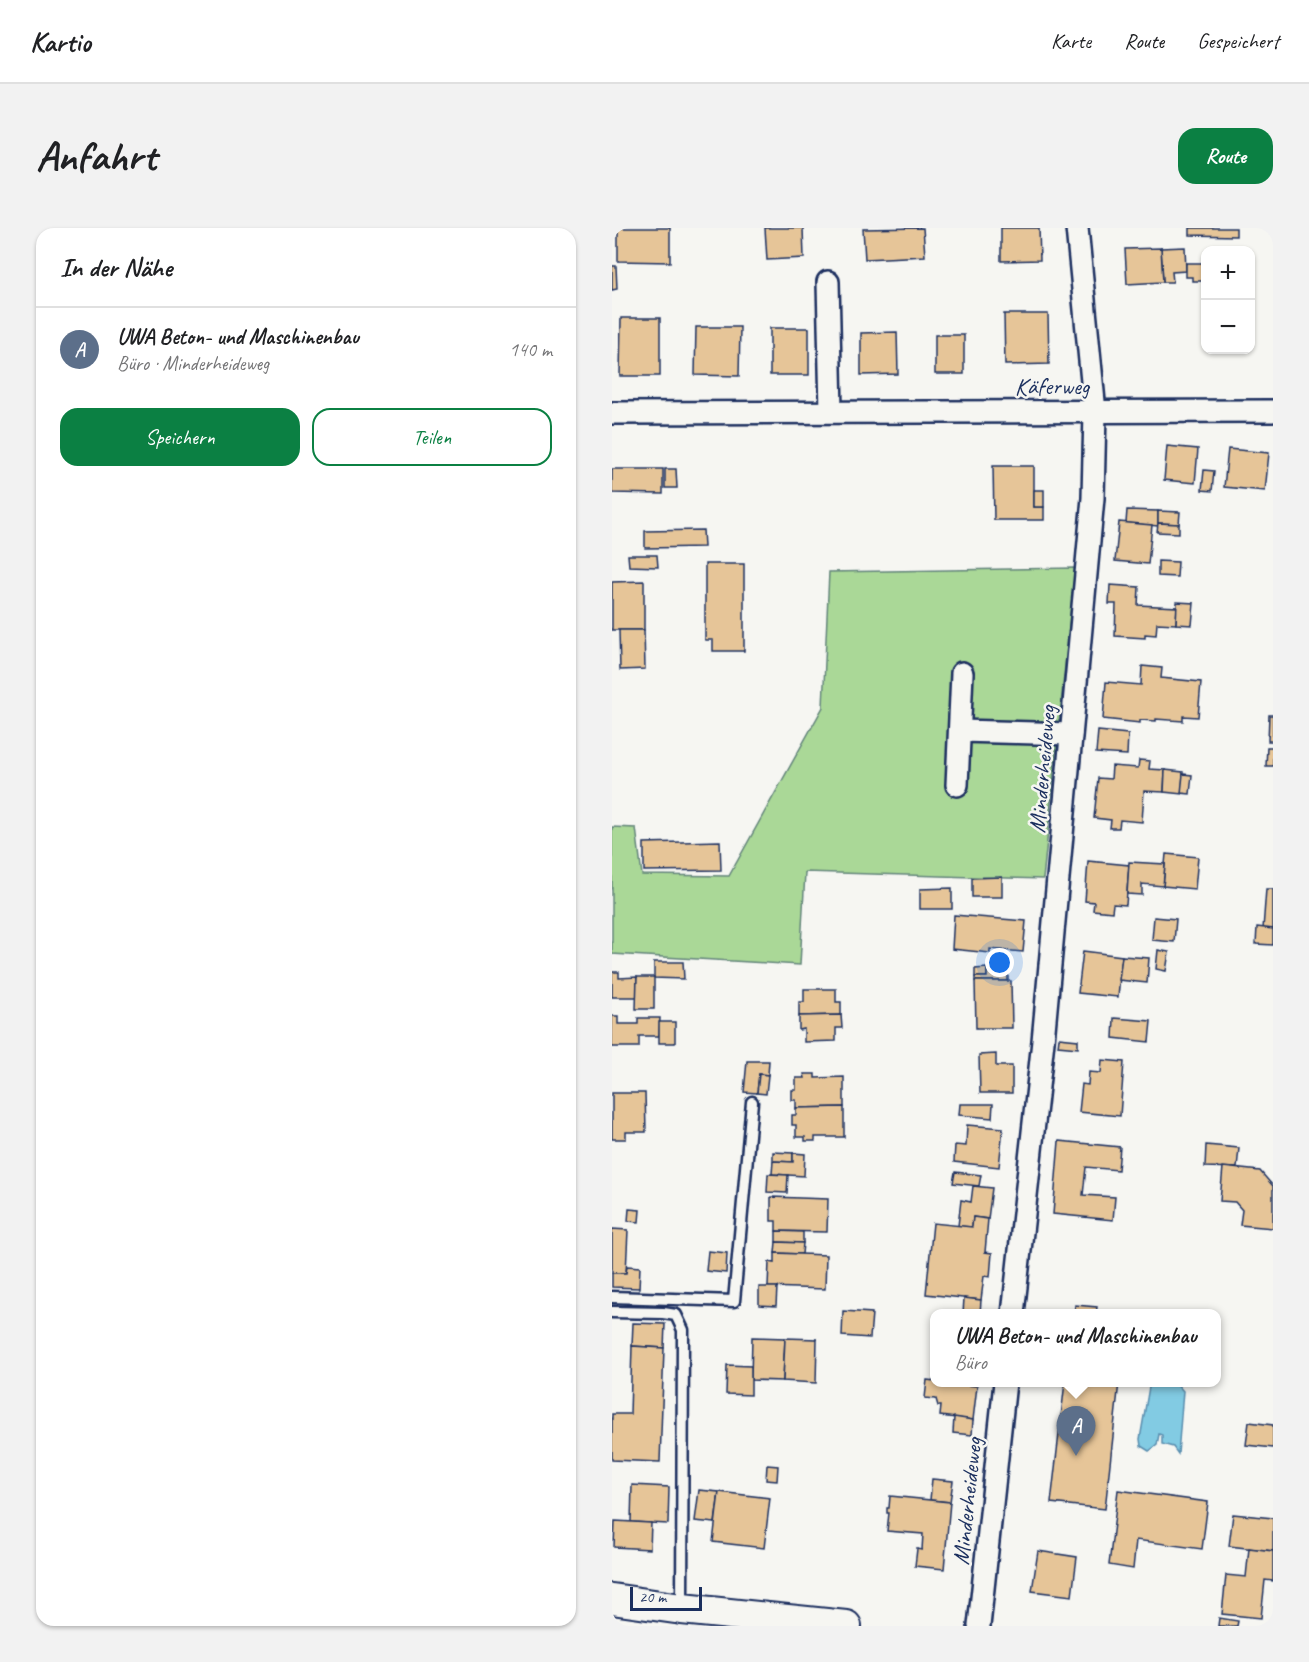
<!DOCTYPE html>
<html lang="de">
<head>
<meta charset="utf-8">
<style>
  :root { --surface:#fff; --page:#f2f2f2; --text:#202124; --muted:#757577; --line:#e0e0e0; --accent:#0b8043 }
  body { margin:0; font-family:Caveat,sans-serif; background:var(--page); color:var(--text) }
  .controls { position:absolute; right:18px; top:18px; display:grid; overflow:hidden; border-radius:12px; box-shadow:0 2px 4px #0004 }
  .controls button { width:54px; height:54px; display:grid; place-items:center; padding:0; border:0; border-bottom:2px solid var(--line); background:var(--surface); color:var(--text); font:30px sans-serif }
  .scale { position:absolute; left:18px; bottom:15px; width:72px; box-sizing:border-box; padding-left:6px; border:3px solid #1b2f5e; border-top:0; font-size:16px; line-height:21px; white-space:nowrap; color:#1b2f5e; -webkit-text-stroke:4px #f6f6f2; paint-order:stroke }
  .you { position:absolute; left:388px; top:735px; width:21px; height:21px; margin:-15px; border:4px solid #fff; border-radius:50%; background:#1a73e8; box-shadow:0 0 0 9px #1a73e833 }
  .badge { display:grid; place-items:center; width:39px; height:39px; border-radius:50%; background:var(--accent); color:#fff; font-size:20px; font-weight:700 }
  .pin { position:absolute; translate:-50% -50px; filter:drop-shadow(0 2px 3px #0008) }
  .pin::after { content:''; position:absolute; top:32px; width:21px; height:18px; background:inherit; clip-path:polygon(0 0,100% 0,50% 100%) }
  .popup { position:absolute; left:318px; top:1081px; width:291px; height:78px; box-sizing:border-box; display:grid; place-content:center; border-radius:12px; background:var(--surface); filter:drop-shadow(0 2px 4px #0005); font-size:20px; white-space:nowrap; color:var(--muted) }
  .popup b { font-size:22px; color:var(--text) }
  .popup::after { content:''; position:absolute; left:50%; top:100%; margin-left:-12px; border:12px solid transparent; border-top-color:var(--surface) }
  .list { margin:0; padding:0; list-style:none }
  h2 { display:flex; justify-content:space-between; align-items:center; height:78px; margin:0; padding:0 24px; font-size:26px }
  h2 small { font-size:20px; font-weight:400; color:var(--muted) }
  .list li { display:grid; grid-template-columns:39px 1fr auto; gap:18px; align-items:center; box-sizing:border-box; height:84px; padding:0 24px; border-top:2px solid var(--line) }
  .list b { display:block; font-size:22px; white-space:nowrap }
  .list p { margin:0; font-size:20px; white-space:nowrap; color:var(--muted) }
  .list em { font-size:20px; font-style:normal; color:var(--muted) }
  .actions { display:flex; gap:12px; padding:18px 24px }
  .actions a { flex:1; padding:14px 0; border:2px solid var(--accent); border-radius:18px; text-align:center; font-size:21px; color:var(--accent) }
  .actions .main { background:var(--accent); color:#fff }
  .map { position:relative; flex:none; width:661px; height:1398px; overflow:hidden; border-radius:18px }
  header { display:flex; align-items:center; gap:36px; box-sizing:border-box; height:84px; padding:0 30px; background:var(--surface); border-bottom:2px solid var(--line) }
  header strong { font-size:28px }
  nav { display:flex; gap:33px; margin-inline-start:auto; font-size:21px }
  .intro { display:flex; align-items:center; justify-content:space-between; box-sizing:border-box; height:144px; padding:0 36px }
  h1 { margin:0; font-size:42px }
  .button { padding:15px 27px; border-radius:18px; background:var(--accent); color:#fff; font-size:21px; font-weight:700 }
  main { display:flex; gap:36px; padding:0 36px }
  aside { flex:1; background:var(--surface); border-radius:18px; box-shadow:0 2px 4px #0004 }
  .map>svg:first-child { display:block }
</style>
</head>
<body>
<header>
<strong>Kartio</strong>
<nav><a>Karte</a><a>Route</a><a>Gespeichert</a></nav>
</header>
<div class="intro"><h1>Anfahrt</h1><a class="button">Route</a></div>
<main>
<aside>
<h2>In der Nähe<small></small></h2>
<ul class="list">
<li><span class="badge" style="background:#5c6f8a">A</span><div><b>UWA Beton- und Maschinenbau</b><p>Büro · Minderheideweg</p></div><em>140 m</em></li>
</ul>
<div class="actions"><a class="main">Speichern</a><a>Teilen</a></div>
</aside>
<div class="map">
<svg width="661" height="1398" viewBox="0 0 661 1398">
  <rect width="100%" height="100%" fill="#f6f6f2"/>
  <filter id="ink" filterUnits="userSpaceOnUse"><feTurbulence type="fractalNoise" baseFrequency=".0167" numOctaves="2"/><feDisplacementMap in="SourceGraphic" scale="12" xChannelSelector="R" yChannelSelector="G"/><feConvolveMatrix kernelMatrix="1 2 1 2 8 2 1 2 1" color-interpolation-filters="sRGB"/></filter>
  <g filter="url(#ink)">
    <!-- green -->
    <polygon fill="#aad897" stroke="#62847a" stroke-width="1.5" points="463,340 431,651 193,644 188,737 0,726 0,599 24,600 30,647 117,648 211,479 217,344"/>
    <!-- water -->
    <polygon fill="#82cbe3" stroke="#598dae" stroke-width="1.5" points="542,1155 564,1155 571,1163 566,1226 561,1219 550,1216 550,1207 547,1206 545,1217 537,1223 529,1218 528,1211 537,1159"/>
    <!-- building -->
    <g fill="#e6c598" stroke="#1b2f5e" stroke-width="1.5">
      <polygon points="6,0 58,0 58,34 6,33"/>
      <polygon points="153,0 191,0 192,30 155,32"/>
      <polygon points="311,0 313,28 253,31 251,1"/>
      <polygon points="389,0 427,0 428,32 389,33"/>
      <polygon points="578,0 624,0 624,8 578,7"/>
      <polygon points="573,19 574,43 560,44 561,54 551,54 549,20"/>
      <polygon points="549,20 551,54 515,56 513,21"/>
      <polygon points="574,35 591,35 591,53 580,53 580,49 574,49"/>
      <polygon points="0,38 4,38 5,61 0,62"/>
      <polygon points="392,86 436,86 437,136 393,137"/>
      <polygon points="9,90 48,90 48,148 8,148"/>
      <polygon points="84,99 128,99 127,148 83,147"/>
      <rect x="158" y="100" width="39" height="47"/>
      <polygon points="285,104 286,146 249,147 249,105"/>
      <rect x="323" y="107" width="29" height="39"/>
      <polygon points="555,218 586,221 583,255 552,252"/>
      <polygon points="616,221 657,225 653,263 612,259"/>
      <polygon points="381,238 422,238 422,279 432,279 432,292 382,292"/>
      <polygon points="0,241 51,241 51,266 0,265"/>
      <polygon points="53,241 64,241 65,260 53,260"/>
      <polygon points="592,242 602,243 600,263 590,262"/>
      <rect x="422" y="262" width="10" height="17"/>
      <polygon points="515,282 546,283 546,298 514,295"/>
      <polygon points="546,283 568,284 567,296 546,295"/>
      <polygon points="507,294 540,297 536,336 503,333"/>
      <polygon points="546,295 567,296 567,305 545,304"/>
      <polygon points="91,302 92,319 33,320 33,303"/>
      <polygon points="16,327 45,327 46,339 17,338"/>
      <polygon points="546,333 566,334 565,349 546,348"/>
      <polygon points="93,336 132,336 132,423 101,423 101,412 93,412"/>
      <polygon points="32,353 32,402 0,402 0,354"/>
      <polygon points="498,357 527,359 526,377 565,379 564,396 545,395 544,407 533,406 533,410 503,408 504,376 497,376"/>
      <polygon points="565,374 582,375 580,397 564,396"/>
      <polygon points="7,402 32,402 33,441 8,442"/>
      <polygon points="530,438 550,440 549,450 589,454 586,489 571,488 571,493 544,491 544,493 528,492 528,495 491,491 494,454 529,457"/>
      <polygon points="657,487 661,487 661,513 656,513"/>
      <polygon points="486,503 516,506 515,527 484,525"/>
      <polygon points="655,519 661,519 661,538 654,538"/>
      <polygon points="527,532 538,533 537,541 553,542 552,564 532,563 530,594 508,592 507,600 498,600 499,592 482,590 486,550 499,551 500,538 526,540"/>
      <polygon points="553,542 571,544 570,566 552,564"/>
      <polygon points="571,546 580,547 578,566 569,565"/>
      <polygon points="108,613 109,642 32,643 32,615"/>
      <polygon points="554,626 586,629 583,661 551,658"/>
      <polygon points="476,633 517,637 514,677 501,676 500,684 481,682 482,674 473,673"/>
      <polygon points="517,634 553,636 551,658 530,656 530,667 515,666"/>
      <polygon points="390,649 390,669 360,669 360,650"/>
      <polygon points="340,660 340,681 308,681 308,661"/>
      <polygon points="654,661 661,661 661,701 651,701"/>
      <polygon points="342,687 414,693 411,724 378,721 378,725 340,721"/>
      <polygon points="542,689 564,691 562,714 540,712"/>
      <polygon points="645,699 661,701 661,717 644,716"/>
      <polygon points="546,722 557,724 554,743 544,741"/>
      <polygon points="471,723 510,728 506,769 466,765"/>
      <polygon points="510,728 537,730 535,755 507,752"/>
      <polygon points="42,734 71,734 72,751 42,750"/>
      <polygon points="375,740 375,749 363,749 363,741"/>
      <polygon points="375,740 396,740 396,753 363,753 363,749 375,749"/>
      <polygon points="0,744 7,744 7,750 25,749 25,769 0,769"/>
      <polygon points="25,749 42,749 42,781 24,781"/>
      <polygon points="363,753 399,753 400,800 364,800"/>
      <polygon points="192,761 224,761 224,774 229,774 229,787 187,788 187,774 192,774"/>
      <polygon points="229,787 230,800 224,800 224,813 192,814 192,801 187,802 187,788"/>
      <polygon points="0,788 6,788 6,796 26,796 26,790 48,790 47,808 27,808 27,819 0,819"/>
      <polygon points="502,790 539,793 537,814 501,810"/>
      <rect x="47" y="794" width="16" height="21"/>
      <polygon points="447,810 466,812 466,820 446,818"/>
      <polygon points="384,826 384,838 400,838 400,865 368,865 367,827"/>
      <polygon points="490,832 512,834 508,888 467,884 470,856 476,857 477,844 489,845"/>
      <polygon points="135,833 157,833 156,847 147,846 145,865 132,864"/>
      <polygon points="147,846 156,847 154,866 145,865"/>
      <polygon points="192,846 203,846 203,850 232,849 232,879 184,880 184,872 180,872 180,862 184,862 184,850 193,850"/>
      <polygon points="0,865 33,865 34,904 14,904 14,911 0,911"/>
      <polygon points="348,876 381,876 380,890 347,887"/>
      <polygon points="232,879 232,909 203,909 203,913 193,913 193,909 184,909 184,897 180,897 180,887 184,887 184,880"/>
      <polygon points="355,897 391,900 387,939 342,934 343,917 354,918"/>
      <polygon points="447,913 508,919 506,942 474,939 471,967 503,969 501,992 441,986"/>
      <polygon points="594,917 627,920 625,940 593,939"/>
      <polygon points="161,924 181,925 181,934 161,933"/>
      <polygon points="181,925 193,926 192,948 160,946 161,933 181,934"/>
      <polygon points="611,939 648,943 661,958 661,1000 628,997 630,982 623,974 608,973"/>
      <polygon points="343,944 369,947 367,958 341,955"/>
      <polygon points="156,946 176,947 175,965 155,964"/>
      <polygon points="361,958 380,960 376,991 361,989 360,999 346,998 349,972 359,974"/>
      <polygon points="159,969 216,971 215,1004 164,1003 164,993 159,993"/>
      <polygon points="17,981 28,982 27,994 16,993"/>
      <polygon points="361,989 376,991 373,1024 380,1025 378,1049 372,1048 369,1072 314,1066 321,995 360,999"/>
      <polygon points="0,1001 16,1002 14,1045 0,1045"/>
      <polygon points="164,1003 191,1004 191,1015 164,1014"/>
      <polygon points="164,1014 191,1015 190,1026 163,1025"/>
      <polygon points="96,1023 115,1025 114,1045 94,1043"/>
      <polygon points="163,1025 214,1027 213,1061 156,1059 157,1034 163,1035"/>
      <polygon points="15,1038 28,1039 27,1060 0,1059 0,1045 14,1045"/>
      <polygon points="147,1059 165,1059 164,1078 147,1077"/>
      <polygon points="352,1070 369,1072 368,1086 351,1086"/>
      <polygon points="463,1077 485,1079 484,1086 462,1086"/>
      <polygon points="231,1083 260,1085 258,1110 230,1108"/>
      <polygon points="21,1095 53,1096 52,1120 20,1118"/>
      <polygon points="140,1109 173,1110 171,1153 139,1152"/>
      <polygon points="173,1110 205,1111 204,1155 171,1153"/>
      <polygon points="20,1118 52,1120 48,1234 0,1232 0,1186 18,1186"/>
      <polygon points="115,1137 139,1138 139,1167 114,1166"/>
      <polygon points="315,1152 323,1153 323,1154 365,1158 361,1192 328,1188 329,1178 326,1178 324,1171 313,1170"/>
      <polygon points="453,1154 507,1154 493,1281 439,1275"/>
      <polygon points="342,1189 361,1192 360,1207 341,1205"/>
      <polygon points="637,1194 661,1197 661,1220 634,1217"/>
      <polygon points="155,1237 166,1238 165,1253 154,1252"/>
      <polygon points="320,1251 341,1253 338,1274 318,1272"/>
      <polygon points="20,1257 57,1259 56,1296 19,1294"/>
      <polygon points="87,1262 107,1264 103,1295 83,1293"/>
      <polygon points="506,1262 596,1274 590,1321 524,1312 521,1341 497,1337"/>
      <polygon points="107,1264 158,1270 152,1320 101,1314"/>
      <polygon points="278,1268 338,1274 332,1341 303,1338 305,1321 310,1322 311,1306 275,1303 277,1285 275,1285 275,1280 277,1280"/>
      <polygon points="621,1286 661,1290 661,1323 617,1318"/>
      <polygon points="3,1293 39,1295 38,1321 2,1319"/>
      <polygon points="637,1320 661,1323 661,1353 653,1352 649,1390 610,1386 614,1347 634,1349"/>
      <polygon points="426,1323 465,1329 460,1368 420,1363"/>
      <polygon points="607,1390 626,1393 625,1398 606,1398"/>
    </g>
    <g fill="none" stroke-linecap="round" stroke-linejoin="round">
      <defs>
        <g id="lane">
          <polyline points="0,1069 122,1073 140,874"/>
          <polyline points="0,1084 51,1085 64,1087 71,1102 70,1380"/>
        </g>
        <g id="street">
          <polyline points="216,54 219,183"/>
          <polyline points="0,185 661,183"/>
          <polyline points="348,503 459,506"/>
          <polyline points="345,557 350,445"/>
          <polyline points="401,1086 431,813 481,270 483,184 465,0"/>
          <polyline points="367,1398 393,1154"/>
        </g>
        <polyline id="secondary" points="0,1371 70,1381 234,1398"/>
      </defs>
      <!-- lane casing -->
      <use href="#lane" stroke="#1b2f5e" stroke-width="15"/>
      <!-- street casing -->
      <use href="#street" stroke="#1b2f5e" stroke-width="26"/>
      <!-- secondary casing -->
      <use href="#secondary" stroke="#1b2f5e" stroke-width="34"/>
      <!-- lane -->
      <use href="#lane" stroke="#f6f6f2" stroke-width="10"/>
      <!-- street -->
      <use href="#street" stroke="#f6f6f2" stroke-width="21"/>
      <!-- secondary -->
      <use href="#secondary" stroke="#f6f6f2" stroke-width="30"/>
    </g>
  </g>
  <g text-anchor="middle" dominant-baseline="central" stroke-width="5" stroke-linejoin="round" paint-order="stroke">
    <!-- street labels -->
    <g font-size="24" fill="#1b2f5e" stroke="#f6f6f2">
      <text x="440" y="158">Käferweg</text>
      <text transform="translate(430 541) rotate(-85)">Minderheideweg</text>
      <text transform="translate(355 1273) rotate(-84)">Minderheideweg</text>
    </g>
  </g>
</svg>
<div class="controls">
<button>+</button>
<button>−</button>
</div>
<div class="scale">20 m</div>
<div class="you"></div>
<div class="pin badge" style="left:464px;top:1228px;background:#5c6f8a">A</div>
<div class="popup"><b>UWA Beton- und Maschinenbau</b>Büro</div>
</div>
</main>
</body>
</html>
